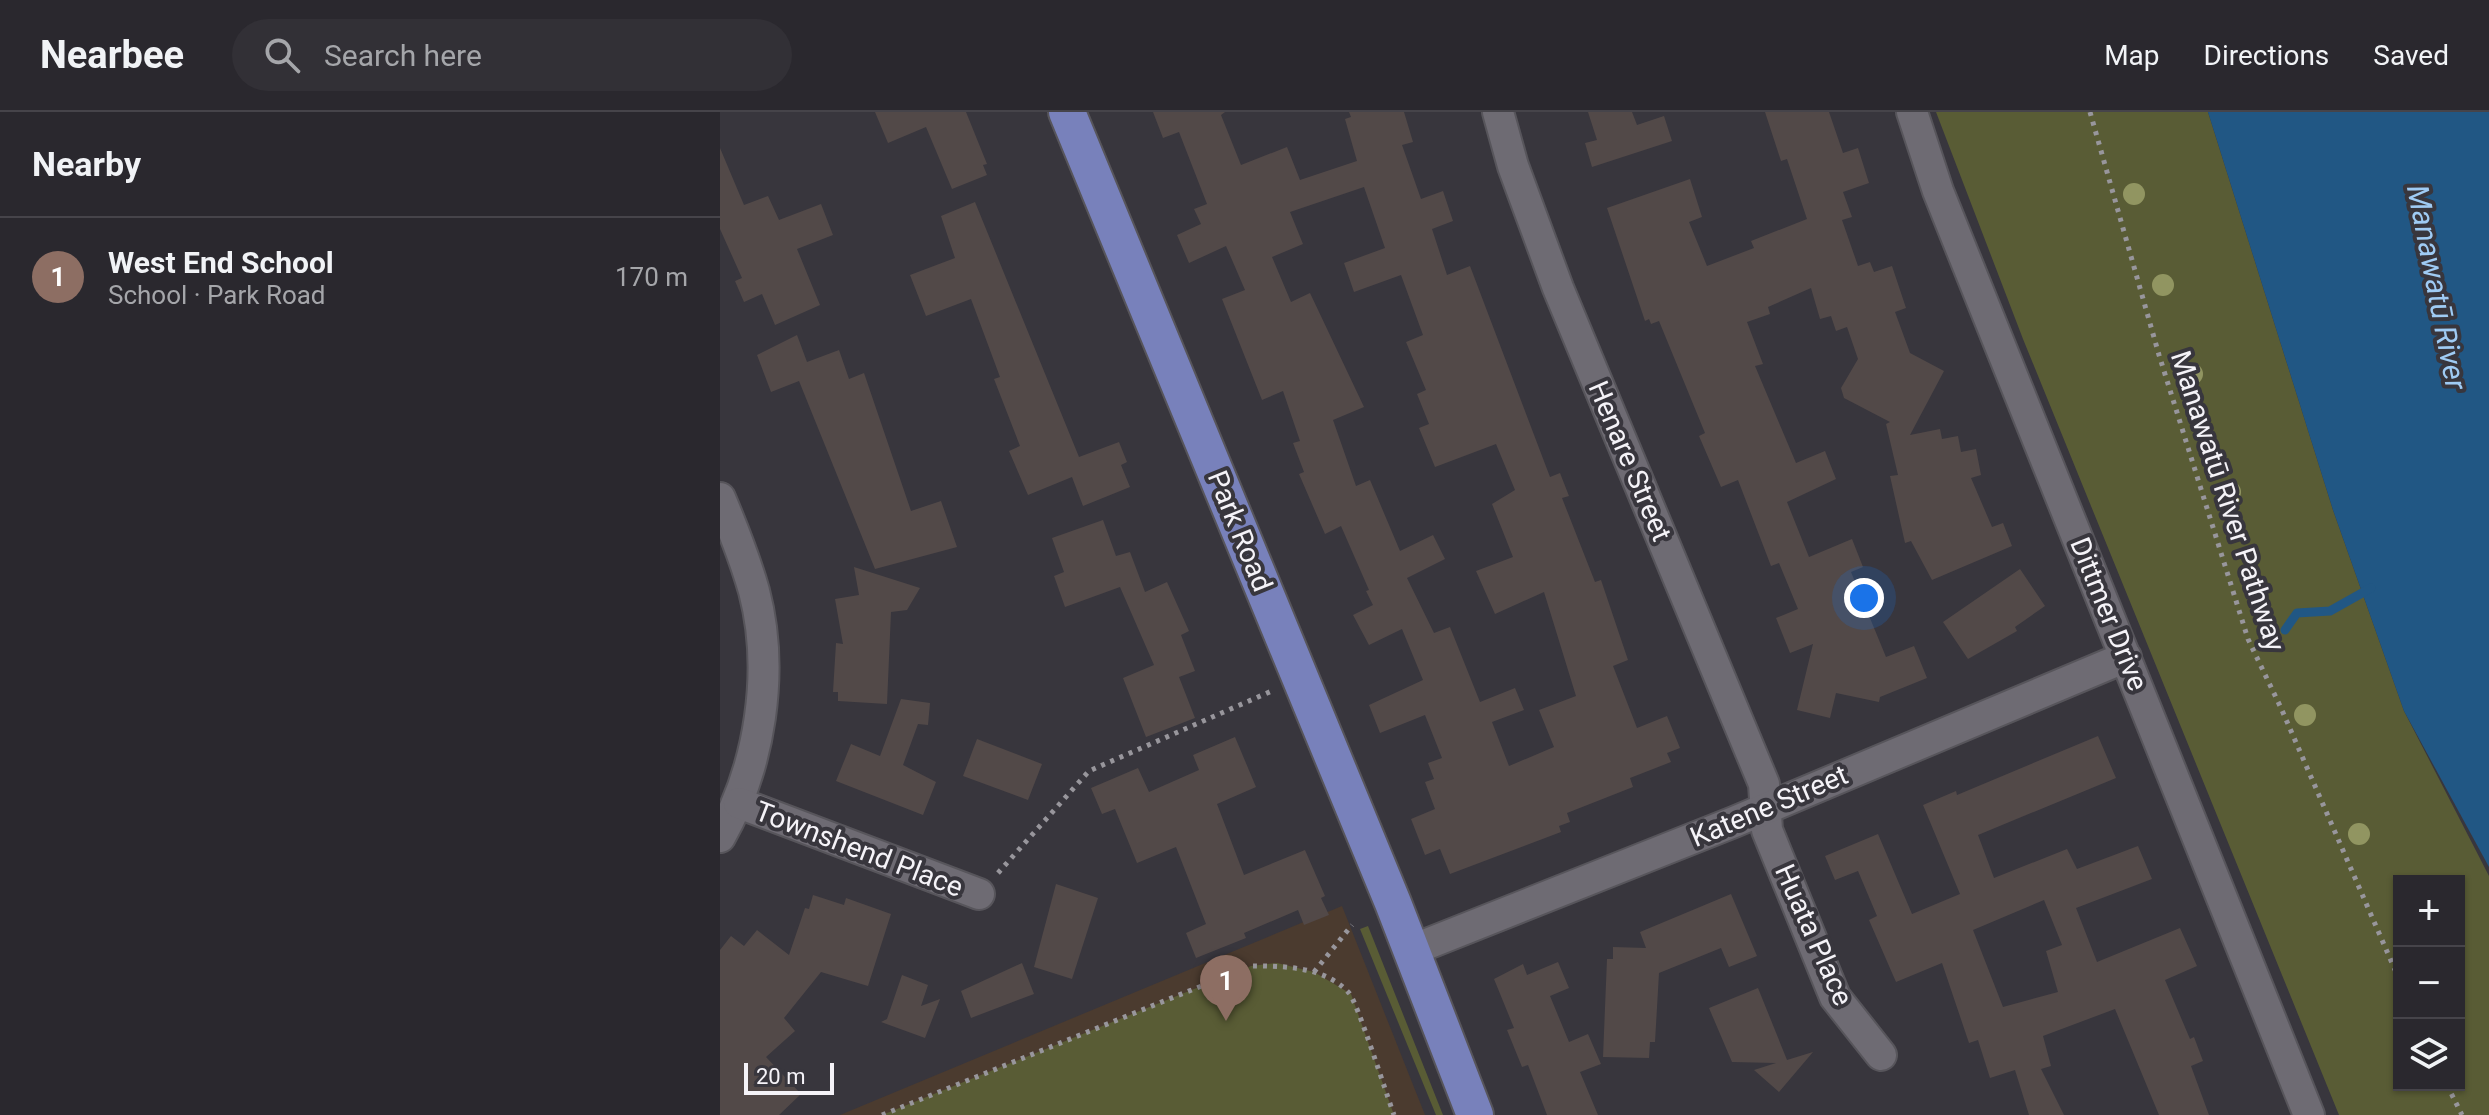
<!DOCTYPE html>
<html lang="en">
<head>
<meta charset="utf-8">
<style>
  :root { --surface:#2a282e; --page:#323036; --text:#f1f3f6; --muted:#a5a6aa; --line:#46444a; --accent:#8c9099 }
  body { margin:0; font-family:Roboto,sans-serif; background:var(--page); color:var(--text) }
  .controls { position:absolute; right:24px; bottom:24px; display:grid; overflow:hidden; border-radius:0px; box-shadow:0 2px 6px #0004 }
  .controls button { width:72px; height:72px; display:grid; place-items:center; padding:0; border:0; border-bottom:2px solid var(--line); background:var(--surface); color:var(--text); font:40px sans-serif }
  .scale { position:absolute; left:24px; bottom:20px; width:90px; box-sizing:border-box; padding-left:8px; border:4px solid #f5f3f8; border-top:0; font-size:22px; line-height:28px; white-space:nowrap; color:#f5f3f8; -webkit-text-stroke:6px #38363d; paint-order:stroke }
  .you { position:absolute; left:1144px; top:486px; width:28px; height:28px; margin:-20px; border:6px solid #fff; border-radius:50%; background:#1a73e8; box-shadow:0 0 0 12px #1a73e833 }
  .badge { display:grid; place-items:center; width:52px; height:52px; border-radius:50%; background:var(--accent); color:#fff; font-size:26px; font-weight:700 }
  .pin { position:absolute; translate:-50% -66px; filter:drop-shadow(0 2px 4px #0008) }
  .pin::after { content:''; position:absolute; top:42px; width:28px; height:24px; background:inherit; clip-path:polygon(0 0,100% 0,50% 100%) }
  .list { margin:0; padding:0; list-style:none }
  h2 { display:flex; justify-content:space-between; align-items:center; height:104px; margin:0; padding:0 32px; font-size:34px }
  h2 small { font-size:26px; font-weight:400; color:var(--muted) }
  .list li { display:grid; grid-template-columns:52px 1fr auto; gap:24px; align-items:center; box-sizing:border-box; height:120px; padding:0 32px; border-top:2px solid var(--line) }
  .list b { display:block; font-size:30px; white-space:nowrap }
  .list p { margin:0; font-size:26px; white-space:nowrap; color:var(--muted) }
  .list em { font-size:26px; font-style:normal; color:var(--muted) }
  .icon { flex:none; width:44px; height:44px; fill:none; stroke:currentColor; stroke-width:2; stroke-linecap:round; stroke-linejoin:round }
  .map { position:relative; flex:none; width:1769px; height:1003px; overflow:hidden }
  header { display:flex; align-items:center; gap:48px; box-sizing:border-box; height:112px; padding:0 40px; background:var(--surface); border-bottom:2px solid var(--line) }
  header strong { font-size:38px }
  nav { display:flex; gap:44px; margin-inline-start:auto; font-size:28px }
  .search { width:560px; height:72px; background:var(--page); display:flex; align-items:center; gap:20px; box-sizing:border-box; padding:0 28px; border-radius:44px; color:var(--muted); font-size:30px }
  main { display:flex }
  aside { flex:1; background:var(--surface) }
  .map>svg:first-child { display:block }
</style>
</head>
<body>
<header>
<strong>Nearbee</strong>
<div class="search"><svg class="icon" aria-label="search" viewBox="0 0 24 24"><circle cx="10" cy="10" r="6"/><path d="M15 15l6 6"/></svg>Search here</div>
<nav><a>Map</a><a>Directions</a><a>Saved</a></nav>
</header>
<main>
<aside>
<h2>Nearby<small></small></h2>
<ul class="list">
<li><span class="badge" style="background:#8d6e63">1</span><div><b>West End School</b><p>School · Park Road</p></div><em>170 m</em></li>
</ul>
</aside>
<div class="map">
<svg width="1769" height="1003" viewBox="0 0 1769 1003">
  <rect width="100%" height="100%" fill="#38363d"/>
  <!-- education -->
  <polygon fill="#4b3b2f" points="622,794 705,1003 120,1003"/>
  <!-- green -->
  <g fill="#595c35" fill-rule="evenodd">
    <path d="M1216 0H1488L1613 398 1684 599 1769 764V1003H1619L1303 227ZM1679 769H1739V973H1679Z"/>
    <polygon points="648,814 723,1003 716,1003 640,817"/>
    <polygon points="557,851 594,860 631,882 674,1003 162,1003 531,854"/>
  </g>
  <!-- water -->
  <polygon fill="#215784" points="1488,0 1769,0 1769,755 1684,599 1613,398"/>
  <g fill="none" stroke-linecap="round" stroke-linejoin="round">
    <!-- stream -->
    <polyline stroke="#215784" stroke-width="9" points="1565,518 1577,501 1610,499 1651,476"/>
  </g>
  <!-- building -->
  <g fill="#524948" fill-rule="evenodd">
    <polygon points="155,0 246,0 267,52 263,53 267,63 232,77 206,15 168,31"/>
    <path d="M433 0H505L501 3 521 53 567 35 580 68 637 49 625 7 631 5 629 0H684L693 30 682 33 701 87 723 79 733 109 712 117 727 163 750 154 830 365 840 361 849 384 842 386 875 470 881 468 908 548 893 554 917 616 947 604 960 636 947 641 951 650 910 666 913 675 847 701 850 710 839 714 841 720 730 762 720 737 705 743 691 707 715 697 705 670 714 667 708 651 722 646 705 603 660 621 649 593 703 568 682 517 649 533 633 503 653 493 646 479 649 478 621 414 605 422 579 362 584 360 573 331 580 329 563 279 542 288 502 187 525 178 506 134 469 151 457 123 481 112 474 97 487 92 459 20 443 26ZM644 75 665 136 624 151 634 180 681 163 703 223 686 230 706 278 697 282 709 312 699 316 715 355 776 332 795 378 772 392 793 445 756 459 775 502 824 480 856 584 819 598 834 635 789 654 772 610 804 598 795 576 760 590 730 515 714 521 687 466 725 447 713 423 680 439 650 368 636 374 613 308 644 295 590 181 571 190 552 145 583 132 570 100Z"/>
    <polygon points="868,0 912,0 917,13 944,4 952,29 872,55 865,31 877,28"/>
    <polygon points="1045,0 1109,0 1123,41 1138,36 1149,71 1123,80 1132,105 1122,108 1138,154 1150,150 1154,160 1172,154 1186,196 1175,200 1190,241 1224,259 1190,323 1220,317 1222,327 1238,324 1241,340 1256,337 1261,363 1251,366 1272,415 1283,411 1292,434 1212,468 1191,429 1185,431 1170,364 1178,363 1166,312 1170,310 1124,286 1121,276 1138,247 1127,215 1116,219 1111,204 1100,207 1091,176 1048,195 1050,202 1027,210 1043,252 1035,254 1076,351 1105,339 1116,367 1067,390 1089,445 1132,427 1143,455 1131,460 1166,545 1194,534 1207,566 1160,585 1159,590 1116,581 1110,606 1077,598 1093,532 1070,541 1056,506 1078,497 1059,451 1051,454 1018,368 1001,375 979,324 985,321 939,209 931,212 929,207 925,209 887,96 970,67 982,105 969,110 987,154 1034,136 1031,129 1087,107 1067,47 1061,49"/>
    <polygon points="0,36 24,93 48,84 59,108 101,92 113,123 77,137 100,193 55,213 42,182 24,190 15,169 22,166 0,117"/>
    <polygon points="255,90 359,345 399,330 407,350 401,353 410,375 363,394 352,365 308,383 289,339 300,334 274,267 280,265 251,187 206,204 190,163 235,146 221,104"/>
    <polygon points="77,223 87,250 119,238 129,267 144,261 191,399 221,389 237,435 155,457 79,269 51,280 37,243"/>
    <polygon points="383,408 396,444 410,440 425,480 447,470 469,519 461,523 475,559 459,565 475,606 426,625 403,566 434,553 400,475 345,495 334,464 344,460 332,426"/>
    <polygon points="134,455 200,476 187,498 171,500 167,592 118,589 118,580 113,580 116,531 123,532 115,487 139,483"/>
    <polygon points="1300,457 1325,494 1295,515 1297,519 1248,547 1223,510"/>
    <polygon points="181,587 210,591 208,613 198,612 183,653 216,670 203,703 116,669 131,632 160,644"/>
    <path d="M1378 624 1396 666 1258 723 1274 766 1347 737 1357 757 1418 734 1432 767 1356 796 1377 850 1460 816 1477 854 1445 868 1470 927 1474 925 1483 949 1471 954 1489 1003H1439L1395 897 1323 924 1331 954 1321 957 1344 1003H1309L1295 958 1270 966 1258 928 1249 931 1222 851 1176 870 1149 808 1157 804 1138 759 1115 768 1105 744 1158 722 1192 802 1240 782 1203 693 1236 679 1237 683ZM1324 788 1342 833 1326 839 1338 880 1283 895 1253 818Z"/>
    <polygon points="515,625 536,675 497,692 524,763 585,738 605,784 601,786 609,803 584,813 578,798 524,821 526,826 476,846 466,821 486,812 456,735 417,751 395,697 382,702 371,676 418,656 429,680 479,658 473,643"/>
    <polygon points="257,627 322,652 308,688 243,664"/>
    <polygon points="336,772 378,786 352,867 314,855"/>
    <polygon points="1011,782 1037,844 1009,855 1001,836 939,861 935,930 930,930 929,946 883,945 887,847 893,847 893,835 926,836 920,820"/>
    <polygon points="93,783 124,793 126,786 171,802 148,874 101,860 64,906 75,919 46,945 81,982 59,1003 0,1003 0,838 11,824 24,834 37,818 69,843 85,796 89,797"/>
    <polygon points="838,850 849,876 830,884 849,930 868,922 881,952 860,960 878,1003 827,1003 808,953 802,955 787,918 794,916 774,867 803,852 807,863"/>
    <polygon points="302,851 314,882 251,906 241,879"/>
    <polygon points="182,863 208,873 201,894 220,887 205,926 161,910 167,907"/>
    <polygon points="1038,876 1067,948 1093,940 1059,980 1034,958 1056,951 1012,950 989,896"/>
  </g>
  <g fill="none" stroke-linecap="round" stroke-linejoin="round">
    <defs>
      <g id="minor">
        <polyline points="778,0 793,54 838,176 1044,672 1047,718 1115,885 1161,943"/>
        <polyline points="1192,0 1218,79 1589,1003"/>
        <path d="M0 386C13 417 25 447 34 479 55 559 40 655 0 725"/>
        <polyline points="19,691 259,782"/>
        <polyline points="692,838 1014,710 1406,545"/>
      </g>
      <polyline id="major" points="347,0 673,791 755,1003"/>
    </defs>
    <!-- minor casing -->
    <use href="#minor" stroke="#57555b" stroke-width="34"/>
    <!-- major casing -->
    <use href="#major" stroke="#57555b" stroke-width="40"/>
    <!-- path -->
    <g stroke="#98969c" stroke-width="5" stroke-dasharray="4 6" stroke-linecap="butt">
      <polyline points="1370,0 1439,243 1528,527 1561,596 1679,867"/>
      <polyline points="278,761 369,659 554,578"/>
      <polyline points="594,860 632,813"/>
      <polyline points="1727,973 1742,1003"/>
      <path d="M162 1003 531 854C562 854 605 854 629 881 637 889 667 984 674 1003"/>
    </g>
    <!-- minor -->
    <use href="#minor" stroke="#6e6b73" stroke-width="30"/>
    <!-- major -->
    <use href="#major" stroke="#7881bb" stroke-width="36"/>
  </g>
  <!-- trees -->
  <g fill="#919561">
    <circle cx="1414" cy="82" r="11"/>
    <circle cx="1443" cy="173" r="11"/>
    <circle cx="1472" cy="262" r="11"/>
    <circle cx="1510" cy="380" r="11"/>
    <circle cx="1585" cy="603" r="11"/>
    <circle cx="1639" cy="722" r="11"/>
  </g>
  <g text-anchor="middle" dominant-baseline="central" stroke-width="8" stroke-linejoin="round" paint-order="stroke">
    <!-- street labels -->
    <g font-size="28" fill="#f5f3f8" stroke="#38363d">
      <text transform="translate(910 349) rotate(67)">Henare Street</text>
      <text transform="translate(1508 389) rotate(72)">Manawatū River Pathway</text>
      <text transform="translate(520 419) rotate(68)">Park Road</text>
      <text transform="translate(1389 502) rotate(68)">Dittmer Drive</text>
      <text transform="translate(1049 694) rotate(-23)">Katene Street</text>
      <text transform="translate(139 737) rotate(21)">Townshend Place</text>
      <text transform="translate(1094 823) rotate(66)">Huata Place</text>
    </g>
    <!-- water labels -->
    <g font-size="30" font-style="italic" fill="#9fcbf4" stroke="#38363d">
      <text transform="translate(1717 175) rotate(79)">Manawatū River</text>
    </g>
  </g>
</svg>
<div class="controls">
<button>+</button>
<button>−</button>
<button><svg class="icon" aria-label="layers" viewBox="0 0 24 24"><path d="M12 4l9 5-9 5-9-5zM3 14l9 5 9-5"/></svg></button>
</div>
<div class="scale">20 m</div>
<div class="you"></div>
<div class="pin badge" style="left:506px;top:909px;background:#8d6e63">1</div>
</div>
</main>
</body>
</html>
